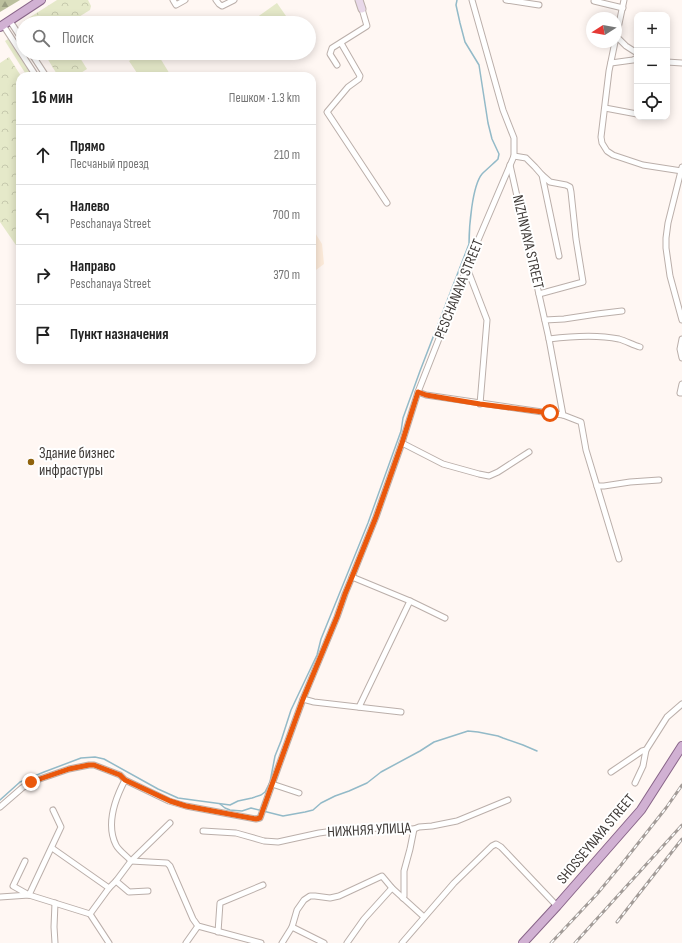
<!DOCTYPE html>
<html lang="ru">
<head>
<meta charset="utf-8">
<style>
  :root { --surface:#fff; --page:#f6f6f6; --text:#222; --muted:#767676; --line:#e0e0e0 }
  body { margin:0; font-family:"Sofia Sans Condensed",sans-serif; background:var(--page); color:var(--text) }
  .controls { position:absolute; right:12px; top:12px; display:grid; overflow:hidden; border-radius:8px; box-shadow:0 2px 10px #0003 }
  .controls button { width:36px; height:36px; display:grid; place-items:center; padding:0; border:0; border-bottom:1px solid var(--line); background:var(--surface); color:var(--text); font:20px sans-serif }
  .compass { position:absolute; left:586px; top:12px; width:36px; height:36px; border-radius:50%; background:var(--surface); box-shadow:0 2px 10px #0003; rotate:259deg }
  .stop { position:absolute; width:12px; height:12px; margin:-9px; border:3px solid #ea580c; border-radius:50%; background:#fff }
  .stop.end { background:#ea580c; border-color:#fff; box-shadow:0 1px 4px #0008 }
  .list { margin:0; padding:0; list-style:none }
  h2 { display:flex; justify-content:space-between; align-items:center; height:52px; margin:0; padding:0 16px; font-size:17px }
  h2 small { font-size:13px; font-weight:400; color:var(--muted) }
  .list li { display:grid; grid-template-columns:26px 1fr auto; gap:12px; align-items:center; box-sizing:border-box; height:60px; padding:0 16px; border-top:1px solid var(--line) }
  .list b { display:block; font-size:15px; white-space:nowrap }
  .list p { margin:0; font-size:13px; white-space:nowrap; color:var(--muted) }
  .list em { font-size:13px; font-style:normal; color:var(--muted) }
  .icon { flex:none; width:22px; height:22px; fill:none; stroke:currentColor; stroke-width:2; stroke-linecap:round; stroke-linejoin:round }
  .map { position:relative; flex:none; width:682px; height:943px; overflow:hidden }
  .search { position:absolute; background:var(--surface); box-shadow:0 2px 10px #0003; left:16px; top:16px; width:300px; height:44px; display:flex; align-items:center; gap:10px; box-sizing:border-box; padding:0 14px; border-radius:22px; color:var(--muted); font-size:15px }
  .panel { position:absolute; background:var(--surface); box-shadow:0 2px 10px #0003; left:16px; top:72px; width:300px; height:292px; border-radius:12px }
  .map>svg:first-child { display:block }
</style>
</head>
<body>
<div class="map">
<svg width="682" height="943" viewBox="0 0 682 943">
  <defs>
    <pattern id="forest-firs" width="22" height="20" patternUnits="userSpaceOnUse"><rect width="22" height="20" fill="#bcc09e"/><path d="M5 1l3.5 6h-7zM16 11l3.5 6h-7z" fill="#9a9d82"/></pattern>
    <pattern id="park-crowns" width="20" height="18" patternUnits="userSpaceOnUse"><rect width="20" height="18" fill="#e5e9c9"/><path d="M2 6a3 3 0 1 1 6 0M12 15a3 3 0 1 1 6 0" fill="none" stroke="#c6c9ad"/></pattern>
  </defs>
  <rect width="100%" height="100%" fill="#fff7f3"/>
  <!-- education -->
  <polygon fill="#fdebda" points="312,228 322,244 324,264 312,273"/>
  <!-- grass -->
  <g fill="#e5e9c9">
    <polygon points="277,3 286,16 277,23 259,23 256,18"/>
    <polygon points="8,39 32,76 27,76 5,41"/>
    <polygon points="142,53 157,53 171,76 139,76 129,61"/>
  </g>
  <!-- forest -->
  <polygon fill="url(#forest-firs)" points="0,0 20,0 0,12"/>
  <!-- park -->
  <g fill="url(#park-crowns)">
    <polygon points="57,0 88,0 91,6 90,10 69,23 26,23 24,21"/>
    <polygon points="44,53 77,53 87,69 76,76 58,76"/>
    <polygon points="9,57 21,76 20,76 20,251 0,222 0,63"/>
  </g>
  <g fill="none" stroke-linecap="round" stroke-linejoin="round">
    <!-- stream -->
    <g stroke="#93bac8" stroke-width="1.5">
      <path d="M0 800 20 782 44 772 81 758 95 757 104 759 158 789 178 798 230 805 238 801 252 798 261 795 265 792 270 782 275 756 281 741 291 710 317 655 321 639 368 523 401 431 403 418 420 371 469 244C469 228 472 186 482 174 487 169 493 164 498 159L499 154 492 139 488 123 479 65 465 42 460 23 456 5 457 0"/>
      <polyline points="220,804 225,808 230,810 242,811 251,808 283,816 305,812 313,810 321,803 335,796 349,791 367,783 381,772 420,751 434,742 468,731 478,732 498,736 503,738 523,745 537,751"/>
    </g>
    <defs>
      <g id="street">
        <polyline points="173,0 176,5 185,0"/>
        <polyline points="216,0 219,4 222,6 234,0"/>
        <polyline points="506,0 539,5"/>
        <polyline points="594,1 623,8"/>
        <polyline points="10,21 23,41"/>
        <polyline points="3,25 36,76"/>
        <polyline points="616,36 626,46 637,53"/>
        <polyline points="616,38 624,0"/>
        <polyline points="615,42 609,71 601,137 602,143 607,151 613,155 643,165 682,171"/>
        <polyline points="341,43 360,76 359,79 348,87 327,112 387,203"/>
        <polyline points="31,53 46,76"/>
        <polyline points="667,62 682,63"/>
        <polyline points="611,63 633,60 637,58"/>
        <polyline points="337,65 330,54 332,48 367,26 362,9"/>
        <polyline points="605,108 637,114"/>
        <polyline points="514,156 526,158 535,167 542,175 559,256"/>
        <polyline points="510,165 549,339 563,415 581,422 586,450 619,559"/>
        <polyline points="682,167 668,223 666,238 666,248 670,276 682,320"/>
        <polyline points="467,268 487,320 480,404"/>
        <polyline points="539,294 583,282 576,239 571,192 570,187 566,185 550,182 542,175"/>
        <polyline points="545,320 564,319 597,314 622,311"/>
        <path d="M549 339C572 336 596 334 619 339 626 341 633 345 640 347"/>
        <polyline points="682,339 680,349 682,358"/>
        <polyline points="682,384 680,393 682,393"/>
        <polyline points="418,392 426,395 563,415"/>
        <polyline points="402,443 443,464 479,474 489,476 498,472 529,452"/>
        <polyline points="597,486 604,486 630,482 659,480"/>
        <polyline points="352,577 410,601 445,618"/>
        <polyline points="303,699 314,702 401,712"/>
        <polyline points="359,707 410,601"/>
        <polyline points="611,772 642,751 646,750"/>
        <path d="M125 780C115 799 106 825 116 845 119 851 127 856 131 861L167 863 170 866 193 919 198 926 261 943"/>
        <polyline points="635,783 643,766 646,750 667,717 682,704"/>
        <polyline points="272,784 299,793"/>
        <polyline points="0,807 22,788 31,782 69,769 89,765 94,765 120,775 125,780 169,801 186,806 256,819 260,818 270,790 303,699 337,617 345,594 352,577 376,517 402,443 418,392 473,252 514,156 514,138 503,110 472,0"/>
        <polyline points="203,831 236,833 264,841 278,842 319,833 341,830 361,828 414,829 419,827 432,826 457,821 508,800"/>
        <polyline points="52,848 109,888"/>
        <polyline points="25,861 13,886 29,895 61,827 53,810"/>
        <polyline points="116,881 129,892 148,891"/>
        <polyline points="0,897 29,895 90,914 109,943"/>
        <polyline points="403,898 404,896 404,871 410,849 414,829"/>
        <polyline points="55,903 54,927 55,943"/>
        <polyline points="90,914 109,888 116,881 131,861 170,823"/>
        <polyline points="292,927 324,943"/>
        <polyline points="218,932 220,903 263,885"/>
        <polyline points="186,943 198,926"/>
        <polyline points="282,943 292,927 297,910 304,900 310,896 315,896 330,898 339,896 382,876 392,888 424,917"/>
        <polyline points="347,943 364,919 392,888"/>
        <polyline points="402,943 454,883 492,846 496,844 501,847 557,906"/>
      </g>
      <polyline id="secondary" points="359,0 362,9"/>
      <g id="primary">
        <polyline points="0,27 41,0"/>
        <polyline points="523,943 557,906 641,810 682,746"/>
      </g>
    </defs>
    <!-- street casing -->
    <use href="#street" stroke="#bbafaa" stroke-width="7"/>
    <!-- secondary casing -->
    <use href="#secondary" stroke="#bbafaa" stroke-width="9"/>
    <!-- primary casing -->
    <use href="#primary" stroke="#896589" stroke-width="10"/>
    <!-- street -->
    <use href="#street" stroke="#fff" stroke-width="5"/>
    <!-- secondary -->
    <use href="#secondary" stroke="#e8d8e9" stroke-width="7"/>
    <!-- primary -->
    <use href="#primary" stroke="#d1b1d3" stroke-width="8"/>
    <defs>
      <g id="rail">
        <polyline points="617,922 682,839"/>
        <polyline points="551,943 597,894 621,865 666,808 682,785"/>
        <polyline points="575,943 682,825"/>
      </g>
    </defs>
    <!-- rail casing -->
    <use href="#rail" stroke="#a39c98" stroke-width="3"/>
    <!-- rail -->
    <use href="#rail" stroke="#fff" stroke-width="1.5" stroke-dasharray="4.5" stroke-linecap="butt"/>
  </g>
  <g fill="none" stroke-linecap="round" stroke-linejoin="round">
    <!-- route -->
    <polyline stroke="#ea580c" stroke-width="5" points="31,782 69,769 89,765 94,765 120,775 125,780 170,801 186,806 256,819 260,818 270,790 303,699 337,617 345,594 352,577 376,517 402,443 418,392 426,395 480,404 550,413"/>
  </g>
  <!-- markers -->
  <circle fill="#90620c" stroke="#fff" stroke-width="1.5" cx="31" cy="462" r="4"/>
  <g text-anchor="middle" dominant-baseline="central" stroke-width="4" stroke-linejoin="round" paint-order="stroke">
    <!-- street labels -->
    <g font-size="15" fill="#3e3936" stroke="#fff">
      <text transform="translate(528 242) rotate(77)">NIZHNYAYA STREET</text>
      <text transform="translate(459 289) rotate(-68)">PESCHANAYA STREET</text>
      <text transform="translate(369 830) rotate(-3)">НИЖНЯЯ УЛИЦА</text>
      <text transform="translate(596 839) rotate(-50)">SHOSSEYNAYA STREET</text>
    </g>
    <!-- poi labels -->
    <g font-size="15" fill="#3e3936" stroke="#fff" text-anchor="start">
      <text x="39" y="453">Здание бизнес<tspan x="39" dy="17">инфрастуры</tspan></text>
    </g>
  </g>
</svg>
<div class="controls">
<button>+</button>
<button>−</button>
<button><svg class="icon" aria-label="locate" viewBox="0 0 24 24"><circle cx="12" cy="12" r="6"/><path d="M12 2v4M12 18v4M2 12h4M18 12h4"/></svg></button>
</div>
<svg class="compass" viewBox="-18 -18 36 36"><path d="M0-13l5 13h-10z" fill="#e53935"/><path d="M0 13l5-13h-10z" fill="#767676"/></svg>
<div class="stop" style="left:550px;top:413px"></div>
<div class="stop end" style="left:31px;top:782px"></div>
<div class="search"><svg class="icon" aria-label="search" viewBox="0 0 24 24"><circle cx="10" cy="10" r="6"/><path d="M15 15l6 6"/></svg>Поиск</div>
<section class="panel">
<h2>16 мин<small>Пешком · 1.3 km</small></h2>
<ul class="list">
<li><svg class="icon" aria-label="ahead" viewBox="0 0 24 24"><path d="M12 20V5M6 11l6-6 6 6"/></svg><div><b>Прямо</b><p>Песчаный проезд</p></div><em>210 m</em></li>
<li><svg class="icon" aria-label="left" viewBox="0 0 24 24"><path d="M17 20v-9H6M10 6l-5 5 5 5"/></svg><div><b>Налево</b><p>Peschanaya Street</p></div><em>700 m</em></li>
<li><svg class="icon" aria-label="right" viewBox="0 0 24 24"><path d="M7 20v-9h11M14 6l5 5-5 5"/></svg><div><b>Направо</b><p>Peschanaya Street</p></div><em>370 m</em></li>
<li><svg class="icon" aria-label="arrive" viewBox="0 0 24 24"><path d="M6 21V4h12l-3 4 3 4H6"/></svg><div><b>Пункт назначения</b></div></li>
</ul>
</section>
</div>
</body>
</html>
